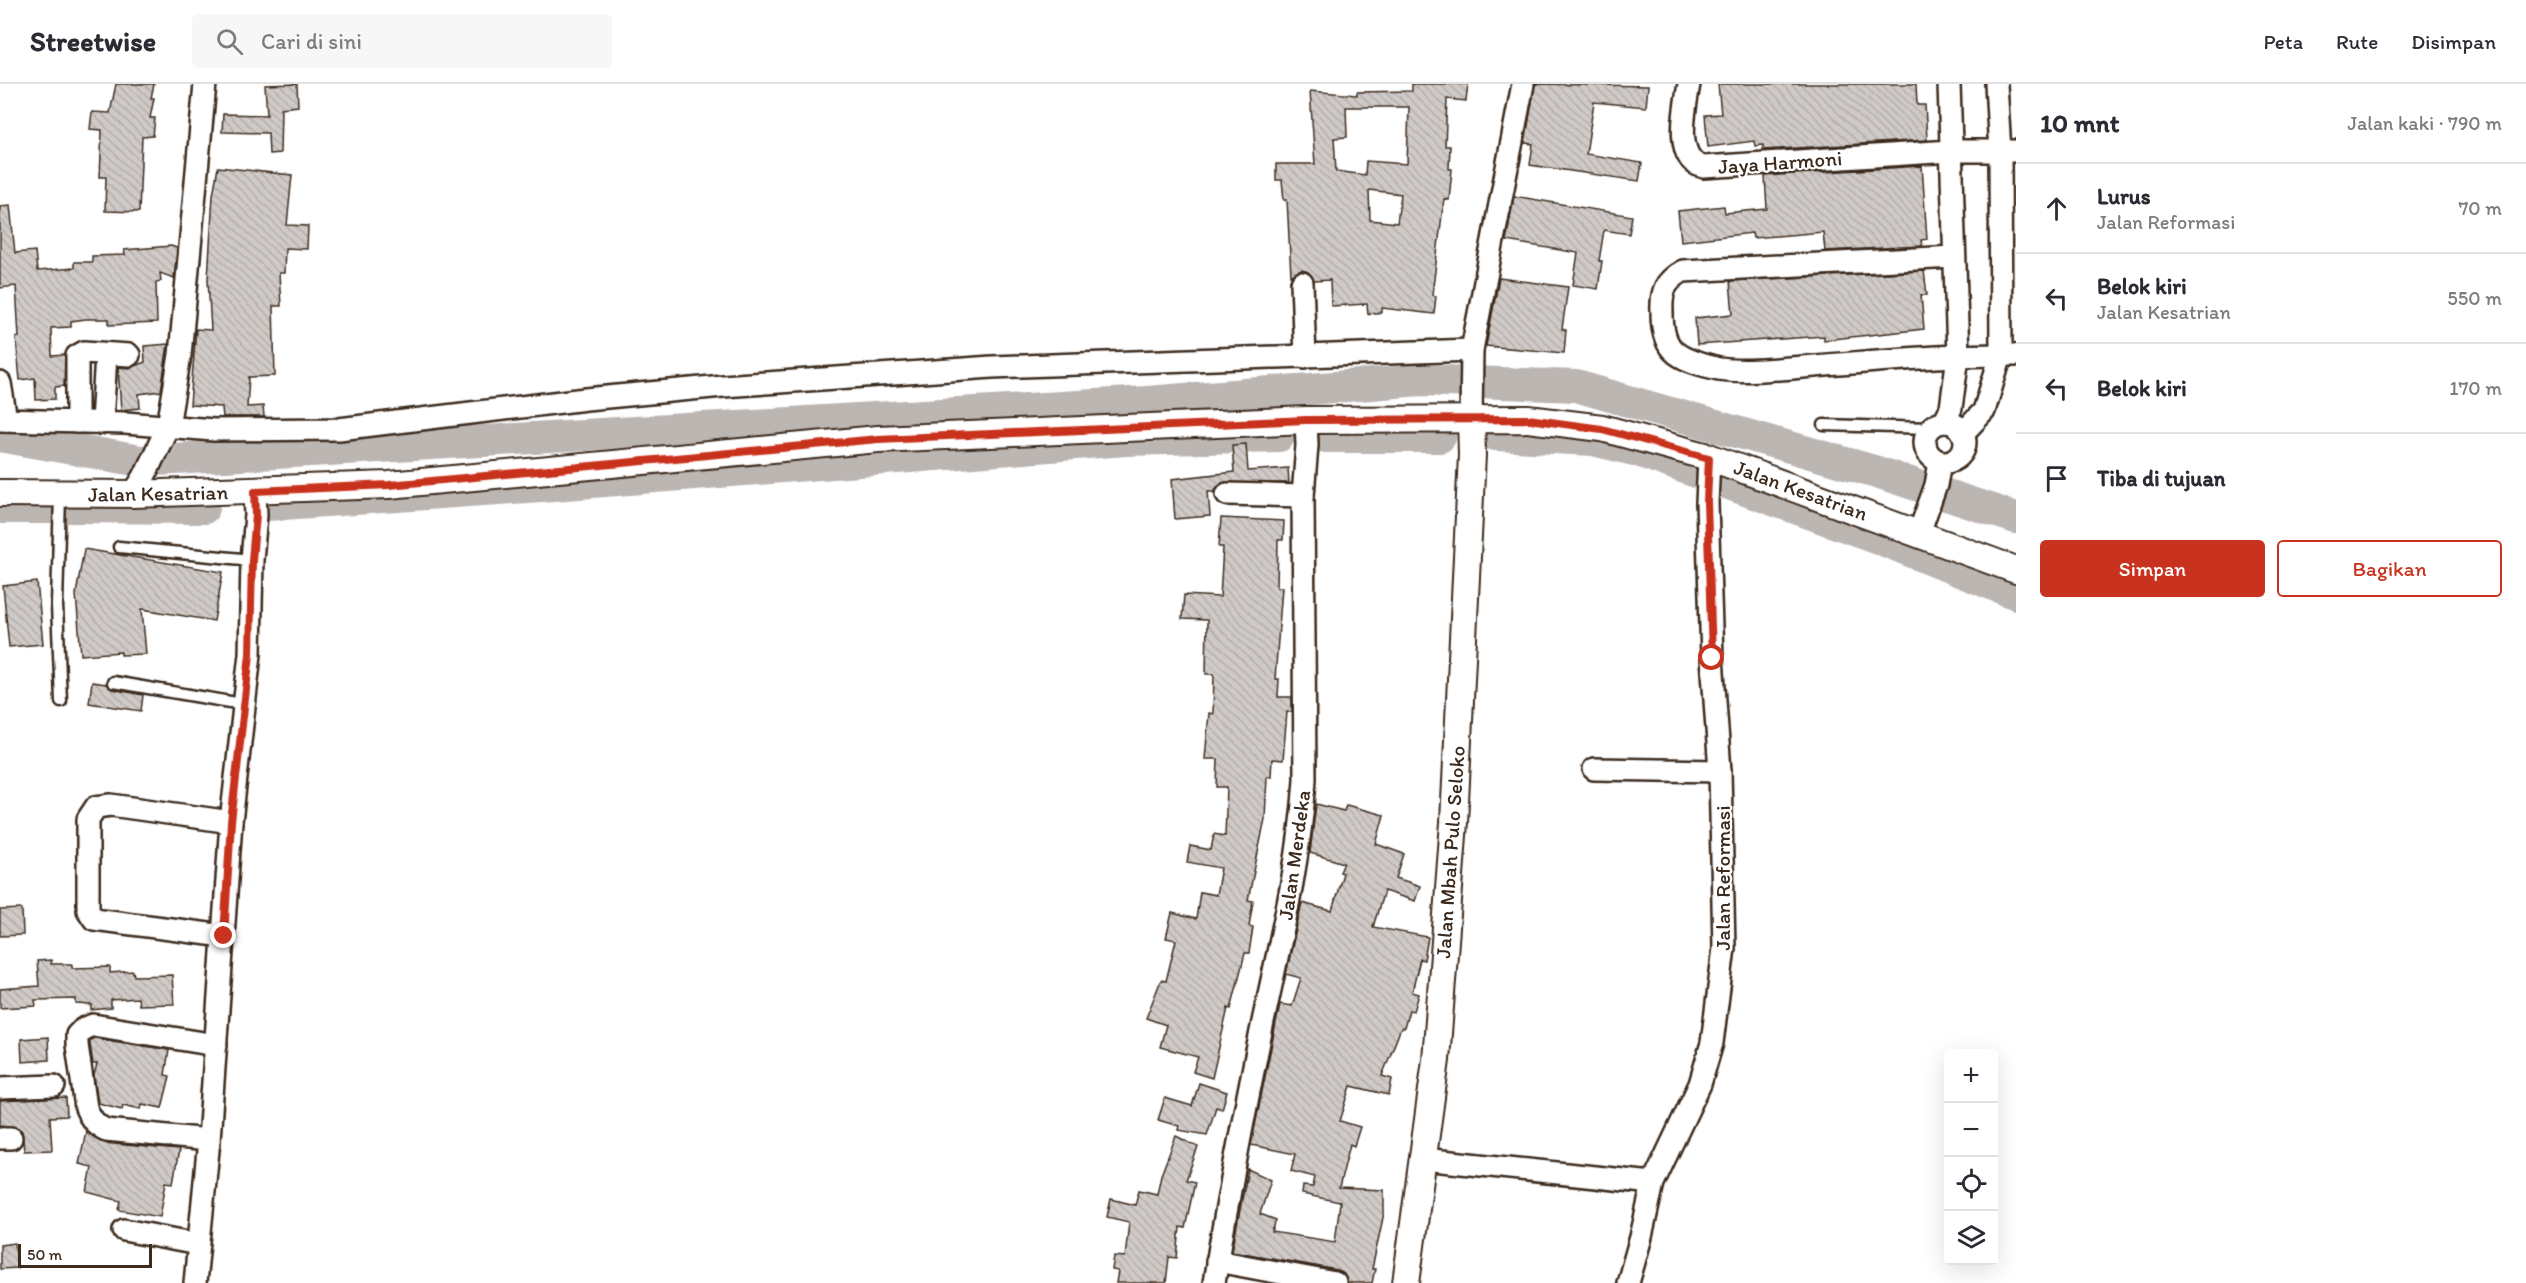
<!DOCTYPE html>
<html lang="id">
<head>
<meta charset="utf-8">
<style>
  :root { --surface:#fff; --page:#f7f7f7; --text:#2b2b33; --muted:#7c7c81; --line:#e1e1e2; --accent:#c8321e }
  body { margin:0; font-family:Itim,sans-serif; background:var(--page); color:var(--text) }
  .controls { position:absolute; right:18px; bottom:18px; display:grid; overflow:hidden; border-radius:6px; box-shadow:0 6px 24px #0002 }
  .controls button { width:54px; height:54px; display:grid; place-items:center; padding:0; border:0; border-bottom:2px solid var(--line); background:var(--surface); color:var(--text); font:30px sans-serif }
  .scale { position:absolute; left:18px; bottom:15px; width:134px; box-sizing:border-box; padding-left:6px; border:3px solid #3b2a1e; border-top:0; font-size:16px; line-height:21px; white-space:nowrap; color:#3b2a1e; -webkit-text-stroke:4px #fff; paint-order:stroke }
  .stop { position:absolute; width:18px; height:18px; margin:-14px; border:4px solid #c8321e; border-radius:50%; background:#fff }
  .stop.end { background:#c8321e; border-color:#fff; box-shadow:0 2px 6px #0008 }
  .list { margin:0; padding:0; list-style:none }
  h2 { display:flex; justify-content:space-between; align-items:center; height:78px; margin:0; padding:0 24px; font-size:26px }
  h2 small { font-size:20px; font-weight:400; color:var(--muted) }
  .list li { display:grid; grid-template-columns:39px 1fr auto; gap:18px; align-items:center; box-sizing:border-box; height:90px; padding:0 24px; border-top:2px solid var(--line) }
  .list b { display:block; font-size:22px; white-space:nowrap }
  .list p { margin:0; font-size:20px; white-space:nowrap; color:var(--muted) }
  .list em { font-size:20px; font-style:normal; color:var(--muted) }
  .actions { display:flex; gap:12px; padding:18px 24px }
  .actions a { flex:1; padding:14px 0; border:2px solid var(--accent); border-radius:6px; text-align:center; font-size:21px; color:var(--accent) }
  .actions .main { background:var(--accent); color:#fff }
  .icon { flex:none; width:33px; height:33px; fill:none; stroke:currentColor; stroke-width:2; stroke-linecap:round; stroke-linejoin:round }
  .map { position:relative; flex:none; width:2016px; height:1199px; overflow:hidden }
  header { display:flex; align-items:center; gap:36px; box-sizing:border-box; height:84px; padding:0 30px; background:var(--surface); border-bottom:2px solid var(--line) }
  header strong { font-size:28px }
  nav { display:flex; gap:33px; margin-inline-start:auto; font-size:21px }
  .search { width:420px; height:54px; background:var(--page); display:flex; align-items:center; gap:15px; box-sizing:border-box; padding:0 21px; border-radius:6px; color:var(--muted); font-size:22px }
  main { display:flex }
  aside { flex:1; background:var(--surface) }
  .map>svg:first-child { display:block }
</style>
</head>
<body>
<header>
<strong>Streetwise</strong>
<div class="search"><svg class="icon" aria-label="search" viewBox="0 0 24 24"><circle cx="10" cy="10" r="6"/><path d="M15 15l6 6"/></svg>Cari di sini</div>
<nav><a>Peta</a><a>Rute</a><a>Disimpan</a></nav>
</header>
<main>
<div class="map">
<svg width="2016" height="1199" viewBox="0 0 2016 1199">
  <defs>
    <pattern id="building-back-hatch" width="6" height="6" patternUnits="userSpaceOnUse" patternTransform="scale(1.5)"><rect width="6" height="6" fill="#cfcac7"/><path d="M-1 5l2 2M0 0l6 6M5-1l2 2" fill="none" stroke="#b3aeaa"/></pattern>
  </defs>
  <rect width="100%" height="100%" fill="#fff"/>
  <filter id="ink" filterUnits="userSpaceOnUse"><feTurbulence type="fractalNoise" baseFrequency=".0167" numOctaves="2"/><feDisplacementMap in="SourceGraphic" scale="12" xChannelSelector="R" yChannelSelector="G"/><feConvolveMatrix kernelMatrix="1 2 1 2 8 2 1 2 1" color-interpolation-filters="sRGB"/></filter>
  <g filter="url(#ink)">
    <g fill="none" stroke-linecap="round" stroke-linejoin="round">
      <!-- river -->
      <g stroke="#bcb6b3" stroke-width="32">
        <polyline points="1495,351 1593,356 1638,367 1875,453 2016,510"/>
        <polyline points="0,352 140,377 1147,318 1421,296 1576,302 1877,388 2016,434"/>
        <polyline points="1326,353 1440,353"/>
        <polyline points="268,421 541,402 1126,356 1279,352"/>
        <polyline points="66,423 204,424"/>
        <polyline points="0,424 53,424"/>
      </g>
    </g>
    <!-- building -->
    <g fill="url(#building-back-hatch)" stroke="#3b2a1e" stroke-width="1.5" fill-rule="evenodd">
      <polygon points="116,0 154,0 151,14 154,14 150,34 155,34 153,52 142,53 139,128 105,127 106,93 100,93 102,46 90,45 92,28 110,29"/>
      <polygon points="297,0 298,22 281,24 280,69 269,70 268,49 222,48 223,30 267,31 265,1"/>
      <path d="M1412 0H1468L1466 17 1447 15 1445 62H1450L1449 85H1452L1449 116 1444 115 1432 211 1436 212 1434 230 1382 224V228L1368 230 1367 220 1331 222 1330 196 1314 197 1308 188 1302 186 1291 192 1287 115 1284 116 1282 96H1276V80H1315L1310 7 1357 11V8L1412 7ZM1346 23H1409L1407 80 1366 77 1365 91 1336 87 1334 54 1347 53ZM1369 106 1401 110 1397 139 1370 136Z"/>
      <polygon points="1535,0 1648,2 1646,23 1594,18 1586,70 1642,79 1639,97 1530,81 1533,60 1525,59"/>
      <polygon points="1718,0 1916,0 1917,21 1925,21 1927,56 1763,66 1763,61 1755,62 1754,57 1708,63 1705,31 1721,30"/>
      <polygon points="1922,82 1927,155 1921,156 1922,162 1825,167 1823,148 1753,154 1752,149 1681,157 1678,127 1724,122 1725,129 1767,125 1765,92"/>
      <polygon points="218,83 292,91 287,141 308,142 307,165 285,164 284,189 279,189 281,222 273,222 275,292 249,293 247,323 263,322 264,333 223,333 222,323 190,321 196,245 211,246 208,195 213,111"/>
      <polygon points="1514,112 1632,132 1629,150 1604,146 1599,177 1602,177 1598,205 1573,201 1578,169 1506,157"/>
      <polygon points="10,121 15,169 35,167 37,187 74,184 74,178 92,178 92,172 125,171 124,166 171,162 177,164 174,194 160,189 161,197 156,198 157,239 109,241 109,235 86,235 71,237 71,243 51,244 52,272 65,271 64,302 55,303 55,315 36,316 35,294 20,296 16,254 19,253 16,202 0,204 0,122"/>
      <polygon points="1924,187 1927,211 1921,211 1924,245 1824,256 1824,252 1697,261 1695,234 1733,230 1730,197"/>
      <polygon points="1499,194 1568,203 1562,245 1566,246 1564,269 1486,262"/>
      <polygon points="168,260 161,307 139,310 140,324 121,326 118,283 129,284 145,278 144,262"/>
      <polygon points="1246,360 1248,387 1288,384 1289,399 1221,399 1215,407 1208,407 1210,432 1175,435 1172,395 1234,388 1232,361"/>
      <polygon points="1221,434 1284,437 1283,456 1278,456 1277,503 1282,503 1275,595 1279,595 1278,613 1292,613 1292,628 1287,628 1283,676 1272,675 1271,692 1267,692 1265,735 1248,816 1253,817 1249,842 1253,843 1249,869 1245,869 1231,925 1228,924 1212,994 1193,988 1198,973 1160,963 1166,941 1146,934 1161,896 1166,897 1176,856 1166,854 1172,829 1196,835 1200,808 1216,811 1221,784 1187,778 1190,762 1211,766 1214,750 1225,752 1227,703 1217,703 1218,675 1205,675 1209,629 1213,630 1214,590 1206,590 1207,536 1182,535 1184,511 1220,513 1223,463 1219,463"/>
      <polygon points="84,465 223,488 214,537 142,525 146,570 121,571 121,568 81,571 76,510"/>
      <polygon points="37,498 43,560 9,563 3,502"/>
      <polygon points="92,598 106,600 112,605 143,611 141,627 89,619"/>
      <polygon points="1316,720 1344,727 1346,721 1384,731 1376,760 1404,770 1396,794 1420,802 1415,817 1384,807 1373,843 1428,853 1424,876 1420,875 1412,908 1419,910 1414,927 1409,926 1404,944 1401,944 1382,992 1392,995 1389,1011 1351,1002 1340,1037 1360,1043 1354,1062 1350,1060 1339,1104 1384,1106 1384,1129 1372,1185 1375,1185 1372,1199 1347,1199 1344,1190 1337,1186 1232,1167 1248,1085 1271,1096 1260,1130 1276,1136 1272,1148 1335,1158 1340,1118 1302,1110 1303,1102 1313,1103 1315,1093 1291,1087 1295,1070 1251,1061 1280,920 1292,922 1301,894 1286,890 1302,819 1332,827 1343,789 1340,788 1344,779 1310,769"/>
      <polygon points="22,825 23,851 0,852 0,826"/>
      <polygon points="51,876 51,880 72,880 72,884 110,883 110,889 133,887 134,892 172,891 174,920 139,921 138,914 111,916 111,924 91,926 92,921 76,920 76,915 35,916 36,922 0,924 0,905 39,902 37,877"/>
      <polygon points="48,953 49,976 22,978 21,955"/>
      <polygon points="94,954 169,966 165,991 170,992 162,1024 142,1020 141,1025 123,1021 122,1025 98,1019 94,991 97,980 93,980 90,960 90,956"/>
      <polygon points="1199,999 1227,1008 1222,1025 1216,1023 1207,1051 1178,1046 1179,1042 1158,1036 1165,1014 1192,1022"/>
      <polygon points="66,1014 67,1032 50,1033 52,1066 24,1067 22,1047 17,1043 0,1041 0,1017"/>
      <polygon points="86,1047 104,1059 179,1066 173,1099 166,1098 160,1133 119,1126 121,1117 87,1108 92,1083 79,1080"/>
      <polygon points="1176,1052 1198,1063 1186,1096 1195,1098 1185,1144 1180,1143 1177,1174 1169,1173 1166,1199 1116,1199 1118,1187 1112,1186 1114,1172 1125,1173 1129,1138 1107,1133 1111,1115 1135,1121 1139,1106 1157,1110 1161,1091"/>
      <polygon points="15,1159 17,1184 0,1185 0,1161"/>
    </g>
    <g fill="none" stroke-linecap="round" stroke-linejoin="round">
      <defs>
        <g id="service">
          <polyline points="1824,341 1930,344"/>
          <polyline points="60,411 57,521 61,617"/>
          <polyline points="119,463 252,476"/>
          <polyline points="113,598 242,620"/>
        </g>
        <g id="minor">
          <path d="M1689 0C1685 24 1673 77 1704 83L1951 67H2016"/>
          <path d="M1954 173 1683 187C1665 197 1661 207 1662 228 1662 243 1664 260 1676 269 1688 278 1705 282 1719 285 1746 289 1787 284 1815 282 1882 277 1949 270 2016 271"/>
          <polyline points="1302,199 1305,273"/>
          <polyline points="0,299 6,336"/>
          <polyline points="1471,335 1472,266 1523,0"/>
          <polyline points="0,336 125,339 214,346 339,345 586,315 723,302 992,283 1472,266"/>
          <circle cx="1945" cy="358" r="20"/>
          <polyline points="77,338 77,272 84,268 129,271"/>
          <polyline points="1944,338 1951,324 1958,272 1949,0"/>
          <polyline points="102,339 106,270"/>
          <polyline points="1964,348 1984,327 2001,271 2000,68 1996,0"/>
          <polyline points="133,410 144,393 168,342 180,271 205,0"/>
          <polyline points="1227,410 1303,412"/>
          <polyline points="1919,449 1936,401 1940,378"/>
          <polyline points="1594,685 1720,687"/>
          <polyline points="224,852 94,835 88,826 88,735 96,723 111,721 231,738"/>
          <polyline points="0,1004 54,1002"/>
          <polyline points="0,1054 11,1054"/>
          <path d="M209 1056 106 1046C95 1041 91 1035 86 1024L77 961V951L83 945 93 941 216 961"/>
          <polyline points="1423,1075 1653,1099"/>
          <polyline points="124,1146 198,1160"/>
          <polyline points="1217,1177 1335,1199"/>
          <polyline points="195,1199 209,1056 231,738 250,570 252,476 256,431 255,407"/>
          <path d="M1214 1199C1228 1112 1245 1025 1263 938 1280 858 1300 778 1305 695L1303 412 1307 361 1306 336"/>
          <polyline points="1628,1199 1641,1153 1653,1099 1700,1000 1712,959 1724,864 1720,687 1712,574 1707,419 1709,373"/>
        </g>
        <g id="tertiary">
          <polyline points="0,409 133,410 389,401 878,355 1306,336 1528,335 1602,344 1709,373 2016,486"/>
          <polyline points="1406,1199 1436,976 1454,738 1472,371 1471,335"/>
        </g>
      </defs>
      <!-- service casing -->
      <use href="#service" stroke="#3b2a1e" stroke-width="15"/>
      <!-- minor casing -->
      <use href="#minor" stroke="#3b2a1e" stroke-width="26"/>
      <!-- tertiary casing -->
      <use href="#tertiary" stroke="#3b2a1e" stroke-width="30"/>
      <!-- service -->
      <use href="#service" stroke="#fff" stroke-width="10"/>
      <!-- minor -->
      <use href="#minor" stroke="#fff" stroke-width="21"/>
      <!-- tertiary -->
      <use href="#tertiary" stroke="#fff" stroke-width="26"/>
    </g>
  </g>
  <g fill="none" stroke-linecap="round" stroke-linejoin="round" filter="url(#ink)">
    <!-- route -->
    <polyline stroke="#c8321e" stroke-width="8" points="224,852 231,738 250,570 252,476 256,431 255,407 389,401 878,355 1306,336 1528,335 1602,345 1709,374 1707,418 1712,574"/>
  </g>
  <g text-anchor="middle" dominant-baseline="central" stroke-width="4.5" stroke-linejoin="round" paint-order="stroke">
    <!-- street labels -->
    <g font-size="21" fill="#3b2a1e" stroke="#fff">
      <text transform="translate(1780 78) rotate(-4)">Jaya Harmoni</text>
      <text transform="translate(1801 406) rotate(20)">Jalan Kesatrian</text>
      <text transform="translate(158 409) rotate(-1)">Jalan Kesatrian</text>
      <text transform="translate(1450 768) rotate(-86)">Jalan Mbah Pulo Seloko</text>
      <text transform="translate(1294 771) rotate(-82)">Jalan Merdeka</text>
      <text transform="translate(1722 794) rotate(-90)">Jalan Reformasi</text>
    </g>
  </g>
</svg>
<div class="controls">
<button>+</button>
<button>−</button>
<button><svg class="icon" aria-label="locate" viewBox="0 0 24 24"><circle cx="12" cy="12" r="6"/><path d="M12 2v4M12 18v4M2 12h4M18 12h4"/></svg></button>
<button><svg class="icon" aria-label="layers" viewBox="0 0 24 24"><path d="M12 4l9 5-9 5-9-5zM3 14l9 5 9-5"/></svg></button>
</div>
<div class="scale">50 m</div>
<div class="stop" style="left:1712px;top:574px"></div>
<div class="stop end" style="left:224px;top:852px"></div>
</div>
<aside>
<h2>10 mnt<small>Jalan kaki · 790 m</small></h2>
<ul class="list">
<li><svg class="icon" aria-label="ahead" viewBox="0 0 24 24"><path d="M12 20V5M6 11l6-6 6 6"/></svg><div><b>Lurus</b><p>Jalan Reformasi</p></div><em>70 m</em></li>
<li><svg class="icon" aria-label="left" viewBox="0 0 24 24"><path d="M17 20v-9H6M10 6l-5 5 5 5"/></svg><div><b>Belok kiri</b><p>Jalan Kesatrian</p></div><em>550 m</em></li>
<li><svg class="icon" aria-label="left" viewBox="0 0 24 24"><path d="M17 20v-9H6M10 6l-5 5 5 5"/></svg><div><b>Belok kiri</b></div><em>170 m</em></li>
<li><svg class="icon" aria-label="arrive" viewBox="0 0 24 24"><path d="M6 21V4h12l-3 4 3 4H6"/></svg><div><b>Tiba di tujuan</b></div></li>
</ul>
<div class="actions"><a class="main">Simpan</a><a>Bagikan</a></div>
</aside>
</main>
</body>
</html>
